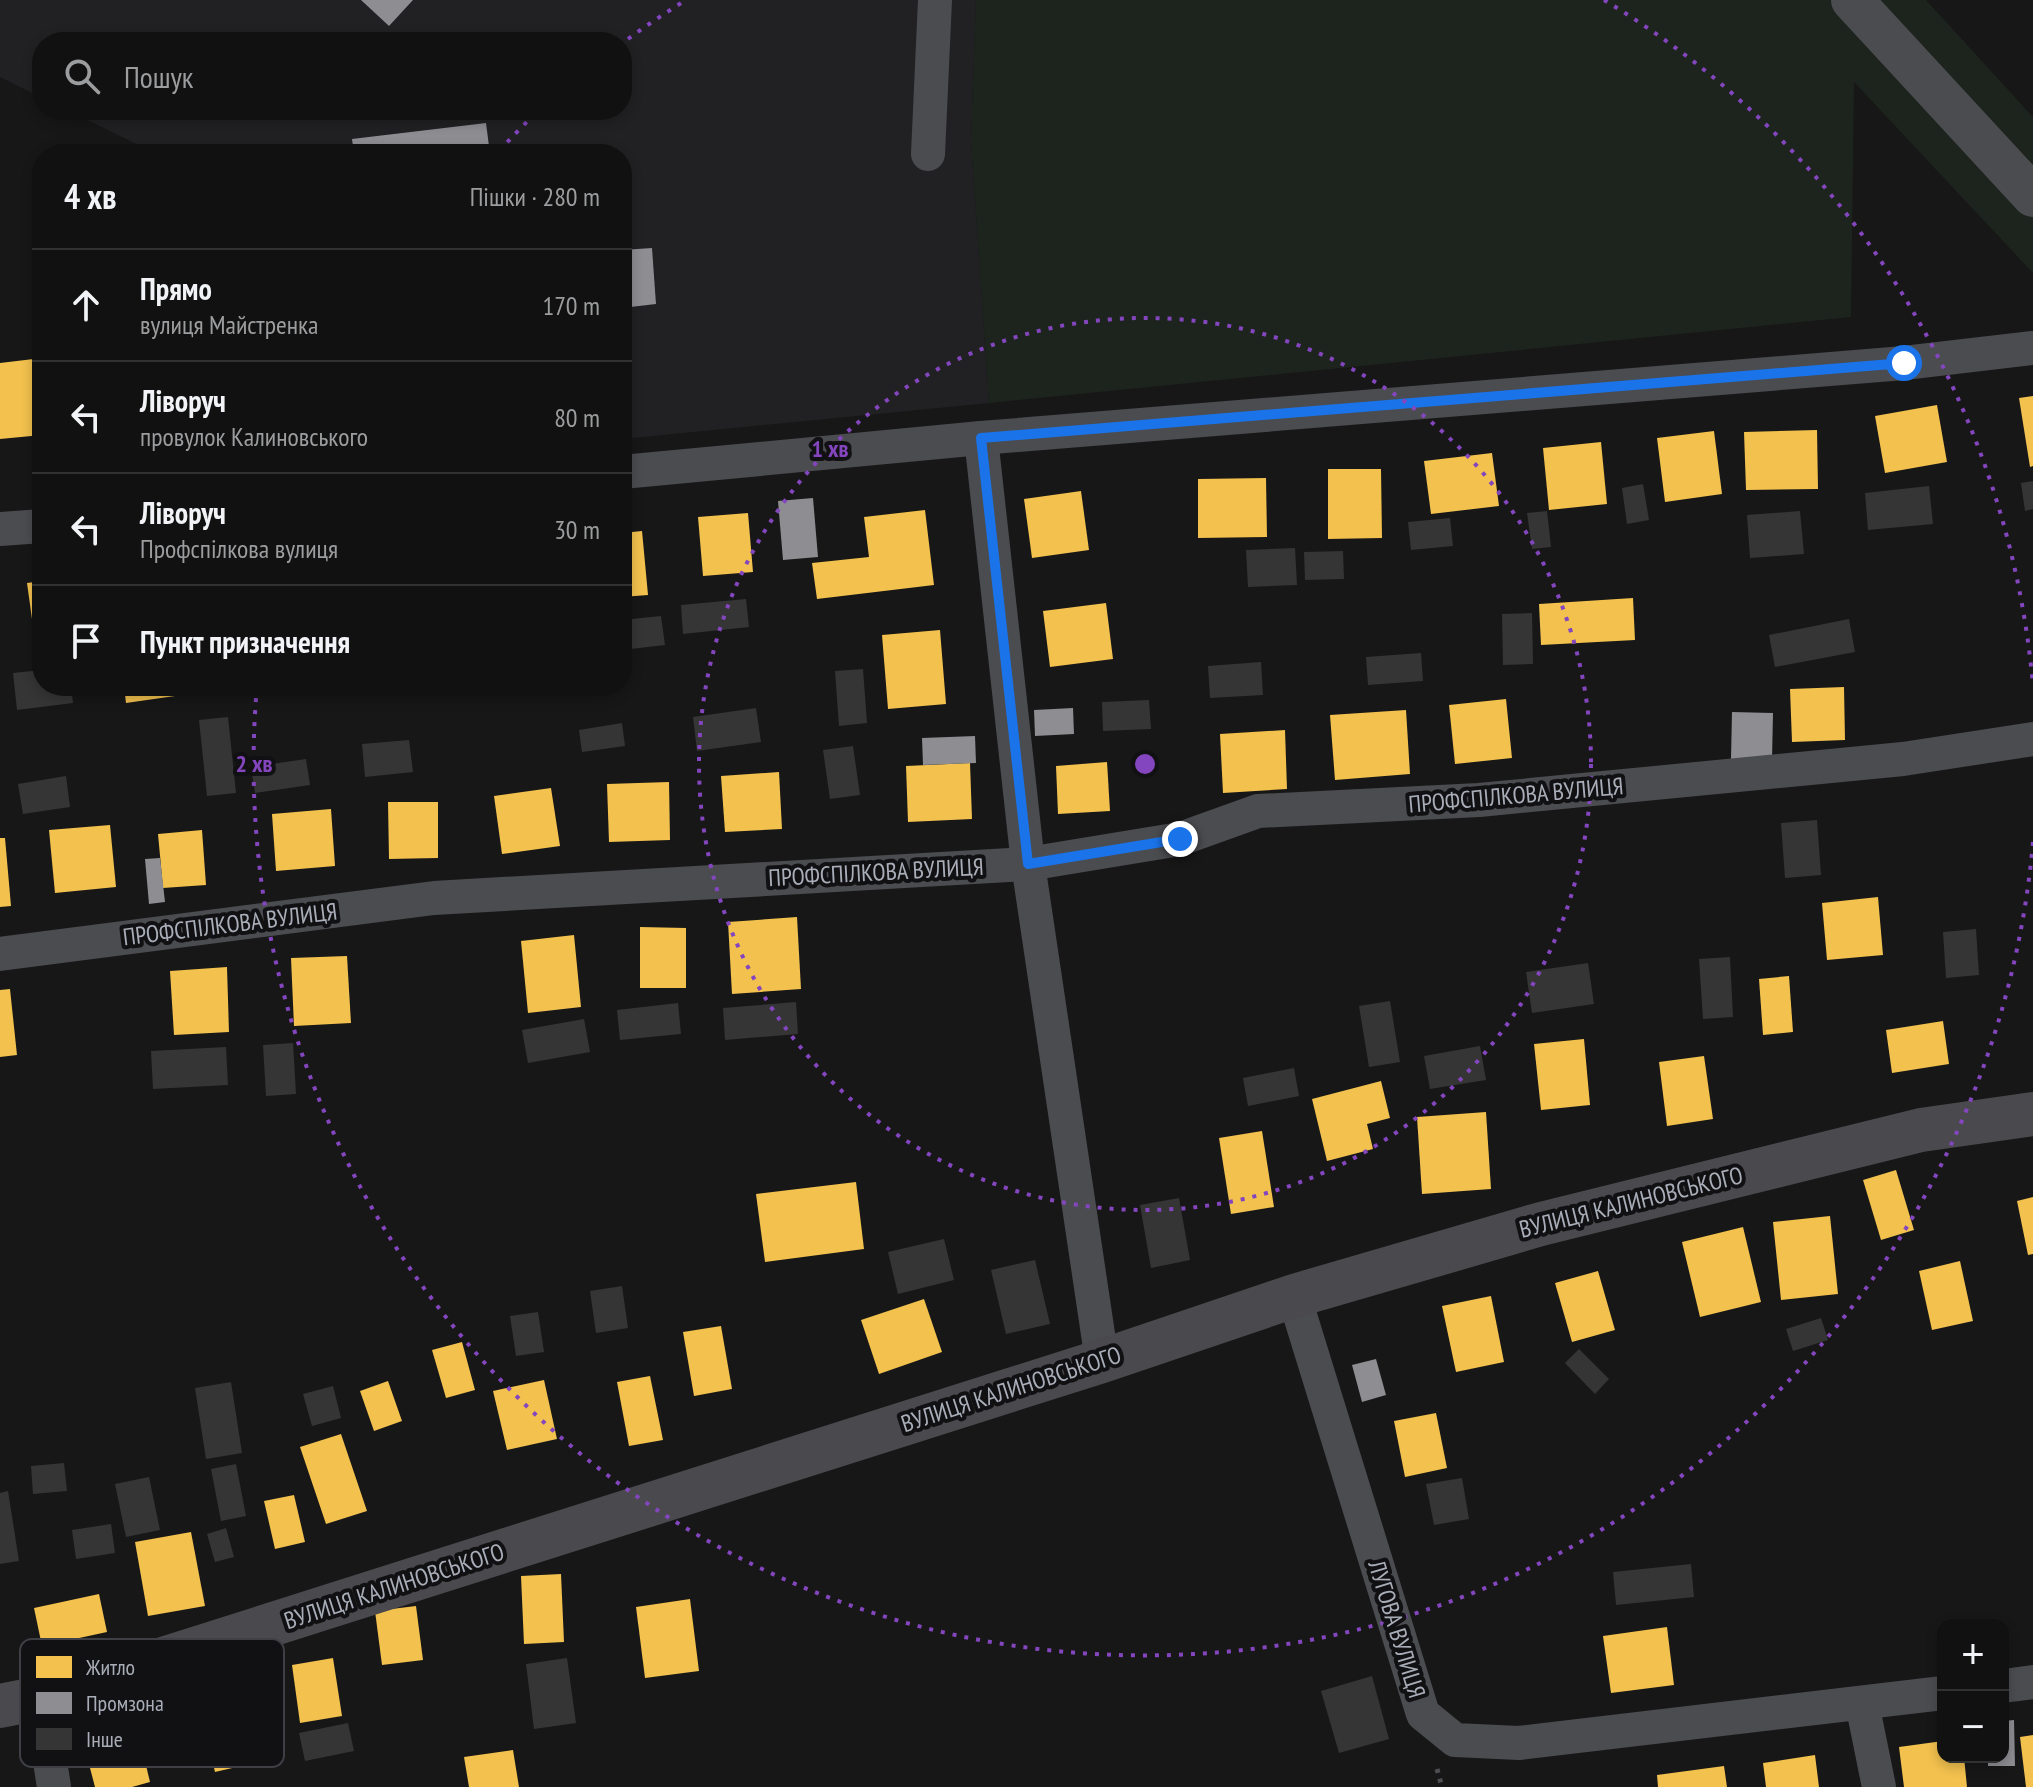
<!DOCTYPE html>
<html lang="uk">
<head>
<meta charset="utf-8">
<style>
  :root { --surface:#111; --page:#1e1f1f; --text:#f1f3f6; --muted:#9c9d9f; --line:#303131 }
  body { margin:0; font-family:"PT Sans Narrow",sans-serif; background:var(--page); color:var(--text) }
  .controls { position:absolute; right:24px; bottom:24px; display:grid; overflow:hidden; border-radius:16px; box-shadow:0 4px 12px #0003 }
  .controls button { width:72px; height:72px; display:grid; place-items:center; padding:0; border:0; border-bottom:2px solid var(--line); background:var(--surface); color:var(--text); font:40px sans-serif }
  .stop { position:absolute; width:24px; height:24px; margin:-18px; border:6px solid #1a73e8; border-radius:50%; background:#fff }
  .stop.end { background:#1a73e8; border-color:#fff; box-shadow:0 2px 8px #0008 }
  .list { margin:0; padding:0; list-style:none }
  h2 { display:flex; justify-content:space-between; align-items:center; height:104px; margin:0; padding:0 32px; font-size:34px }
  h2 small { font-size:26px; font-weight:400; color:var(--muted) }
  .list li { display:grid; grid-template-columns:52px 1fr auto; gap:24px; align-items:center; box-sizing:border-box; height:112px; padding:0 32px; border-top:2px solid var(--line) }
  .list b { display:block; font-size:30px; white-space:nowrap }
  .list p { margin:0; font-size:26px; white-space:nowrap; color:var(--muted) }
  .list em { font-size:26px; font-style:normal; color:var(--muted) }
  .icon { flex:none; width:44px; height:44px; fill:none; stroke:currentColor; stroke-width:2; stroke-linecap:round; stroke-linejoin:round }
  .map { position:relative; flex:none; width:2033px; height:1787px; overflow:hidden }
  .search { position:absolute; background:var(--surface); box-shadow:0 4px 12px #0003; left:32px; top:32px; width:600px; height:88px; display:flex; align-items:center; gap:20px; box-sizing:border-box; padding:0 28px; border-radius:32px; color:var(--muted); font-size:30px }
  .panel { position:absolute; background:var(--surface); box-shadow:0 4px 12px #0003; left:32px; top:144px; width:600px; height:552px; border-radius:32px }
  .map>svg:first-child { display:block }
</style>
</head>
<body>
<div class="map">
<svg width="2033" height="1787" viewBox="0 0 2033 1787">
  <rect width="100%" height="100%" fill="#171717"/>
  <!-- built -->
  <polygon fill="#212123" points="0,0 976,0 971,140 989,403 622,439 622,154 157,154 67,110 622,110 622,42 42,42 42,98 0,77"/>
  <!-- green -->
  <polygon fill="#1d241e" points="976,0 1926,0 2033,117 2033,273 1854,82 1851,317 989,403 971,140"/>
  <!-- homes -->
  <g fill="#f2c14e">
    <polygon points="42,358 42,435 0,439 0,363"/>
    <polygon points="2033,396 2033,466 2030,467 2019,398"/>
    <polygon points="1937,405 1947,462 1885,473 1875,416"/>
    <polygon points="1817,430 1818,489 1746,490 1744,432"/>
    <polygon points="1714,431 1722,494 1665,502 1657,438"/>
    <polygon points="1601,442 1607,504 1549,510 1543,448"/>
    <polygon points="1492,453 1499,506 1431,514 1424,461"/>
    <polygon points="1328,469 1381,469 1382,538 1328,539"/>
    <polygon points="1266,478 1267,537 1198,538 1198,479"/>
    <polygon points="1081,491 1089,550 1032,558 1024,499"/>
    <polygon points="925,510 934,585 817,599 812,563 869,557 864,517"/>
    <polygon points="748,513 753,572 703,576 698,517"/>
    <polygon points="642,531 648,595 622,597 622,533"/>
    <polygon points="42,581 42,647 36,648 27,583"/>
    <polygon points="1633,598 1635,640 1541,645 1539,604"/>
    <polygon points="1106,603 1113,659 1050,667 1043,611"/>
    <polygon points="940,630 946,704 888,709 882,635"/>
    <polygon points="124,686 223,686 224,689 126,703"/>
    <polygon points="1844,687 1845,740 1792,742 1790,689"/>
    <polygon points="1506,699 1512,758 1455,764 1449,705"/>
    <polygon points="1406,710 1410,774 1335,780 1330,715"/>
    <polygon points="1285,730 1287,789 1223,793 1220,734"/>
    <polygon points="1107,762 1110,811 1058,814 1056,766"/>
    <polygon points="970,763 972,819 908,822 906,766"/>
    <polygon points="779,772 782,829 725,832 721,776"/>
    <polygon points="669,782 670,840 609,842 607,784"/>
    <polygon points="551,788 560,846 502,854 494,796"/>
    <polygon points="388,802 438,802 438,858 389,859"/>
    <polygon points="331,809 335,866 276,871 272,814"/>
    <polygon points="110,825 116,887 55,893 49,830"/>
    <polygon points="202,830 206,885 163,888 158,834"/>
    <polygon points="0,838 5,838 11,906 0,907"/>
    <polygon points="1878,897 1883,955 1827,960 1822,903"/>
    <polygon points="797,917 801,989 732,994 728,922"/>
    <polygon points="640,927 686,928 686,988 640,988"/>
    <polygon points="574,935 581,1007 528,1013 521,941"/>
    <polygon points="347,956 351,1023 294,1026 291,958"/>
    <polygon points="227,967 229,1032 174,1035 170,971"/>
    <polygon points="1789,976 1793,1032 1763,1035 1759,979"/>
    <polygon points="10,989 17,1055 0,1057 0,990"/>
    <polygon points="1943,1021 1949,1064 1892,1073 1886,1030"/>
    <polygon points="1584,1039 1590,1105 1541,1110 1534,1044"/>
    <polygon points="1704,1056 1713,1119 1667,1126 1659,1062"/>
    <polygon points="1381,1081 1390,1118 1367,1124 1373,1149 1327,1161 1312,1099"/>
    <polygon points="1486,1112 1491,1189 1422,1194 1417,1117"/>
    <polygon points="1262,1131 1274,1207 1231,1214 1219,1138"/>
    <polygon points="1896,1170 1914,1230 1881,1240 1863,1180"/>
    <polygon points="856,1182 864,1249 765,1262 756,1194"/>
    <polygon points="2033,1197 2033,1254 2028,1255 2017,1201"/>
    <polygon points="1830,1216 1838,1294 1781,1300 1773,1222"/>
    <polygon points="1743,1227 1761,1302 1700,1317 1682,1242"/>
    <polygon points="1960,1261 1973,1321 1932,1330 1919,1271"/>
    <polygon points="1598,1271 1615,1330 1572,1342 1555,1283"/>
    <polygon points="1491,1296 1504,1362 1456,1372 1442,1306"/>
    <polygon points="924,1299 942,1352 879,1374 861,1320"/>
    <polygon points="721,1326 732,1389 694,1396 683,1332"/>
    <polygon points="462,1342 475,1390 446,1398 432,1350"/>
    <polygon points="650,1376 663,1440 629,1446 617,1382"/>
    <polygon points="544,1380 557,1439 507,1450 493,1391"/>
    <polygon points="388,1381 402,1421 374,1431 360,1391"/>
    <polygon points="1436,1413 1447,1468 1405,1477 1394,1421"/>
    <polygon points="341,1434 367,1511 326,1524 300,1447"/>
    <polygon points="294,1495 305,1542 275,1549 264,1501"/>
    <polygon points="191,1532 205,1606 148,1616 135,1542"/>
    <polygon points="561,1574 564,1642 524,1644 521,1576"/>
    <polygon points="99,1594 107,1632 42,1646 34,1608"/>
    <polygon points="690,1599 699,1671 645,1678 636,1607"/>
    <polygon points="416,1606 423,1660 382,1665 375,1611"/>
    <polygon points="1667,1627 1674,1685 1611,1693 1603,1636"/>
    <polygon points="333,1658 342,1716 300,1723 292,1665"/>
    <polygon points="246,1693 262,1761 215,1772 199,1704"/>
    <polygon points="2033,1735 2033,1787 2026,1787 2020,1737"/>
    <polygon points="139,1736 150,1782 132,1787 95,1787 85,1749"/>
    <polygon points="1943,1741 1943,1757 1964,1757 1967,1787 1904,1787 1899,1747"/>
    <polygon points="513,1750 519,1787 469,1787 464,1757"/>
    <polygon points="1815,1755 1819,1787 1766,1787 1763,1763"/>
    <polygon points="1724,1766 1727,1787 1658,1787 1657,1775"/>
  </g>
  <!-- industry -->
  <g fill="#8d8d92">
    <polygon points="361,0 413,0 389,26"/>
    <polygon points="486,123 490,154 354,154 352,139"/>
    <polygon points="652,248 656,304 622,308 622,250"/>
    <polygon points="813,498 818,557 783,560 778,501"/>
    <polygon points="1073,708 1074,734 1035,736 1034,710"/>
    <polygon points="1732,712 1773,713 1772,760 1731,759"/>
    <polygon points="975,736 976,763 923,765 922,738"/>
    <polygon points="160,858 165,902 149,904 145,859"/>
    <polygon points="1376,1359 1386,1395 1362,1402 1352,1365"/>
    <polygon points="2014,1720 2015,1766 1988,1766 1988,1757 2003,1757 2003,1721"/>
  </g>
  <!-- building -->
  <g fill="#353536">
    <polygon points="2033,481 2033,509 2025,511 2021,483"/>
    <polygon points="1643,484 1649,520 1627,524 1622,488"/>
    <polygon points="1929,486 1933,524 1868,530 1865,493"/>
    <polygon points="1547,511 1551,547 1532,549 1527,513"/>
    <polygon points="1800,511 1804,554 1750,558 1747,515"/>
    <polygon points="1450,518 1453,546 1411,550 1408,522"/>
    <polygon points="1295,548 1297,585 1248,587 1246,550"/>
    <polygon points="1343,551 1344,579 1305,580 1304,552"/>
    <polygon points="746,599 749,627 683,634 681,605"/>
    <polygon points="1532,613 1533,664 1503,665 1502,614"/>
    <polygon points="661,616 665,645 622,650 622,620"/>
    <polygon points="1849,619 1855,652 1775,667 1769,635"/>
    <polygon points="1421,653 1423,681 1368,685 1366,657"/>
    <polygon points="1261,662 1263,695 1210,698 1208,666"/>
    <polygon points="863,669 867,723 839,726 835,671"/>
    <polygon points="42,670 42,686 71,686 73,703 17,710 13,673"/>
    <polygon points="1149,700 1151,729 1103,731 1102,702"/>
    <polygon points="756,708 761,742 697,751 693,717"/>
    <polygon points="228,717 236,793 207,796 199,720"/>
    <polygon points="622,723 625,746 582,752 579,730"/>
    <polygon points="409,740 413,772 365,777 362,744"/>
    <polygon points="853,746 860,795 830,799 823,750"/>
    <polygon points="306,759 310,785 255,793 251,767"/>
    <polygon points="66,776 70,807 23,814 18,784"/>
    <polygon points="1817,820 1821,875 1785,878 1781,823"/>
    <polygon points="1976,929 1979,975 1946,978 1943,932"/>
    <polygon points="1730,957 1733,1017 1703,1019 1699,959"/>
    <polygon points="1588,963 1594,1004 1532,1013 1526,972"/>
    <polygon points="1390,1001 1400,1062 1369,1067 1359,1006"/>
    <polygon points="796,1002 798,1034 725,1040 723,1008"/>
    <polygon points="678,1003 681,1034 620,1040 617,1010"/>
    <polygon points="584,1019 590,1052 528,1063 522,1030"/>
    <polygon points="293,1043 296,1094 266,1096 263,1045"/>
    <polygon points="1480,1046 1486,1080 1430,1089 1424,1056"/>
    <polygon points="226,1047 228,1085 153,1089 151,1051"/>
    <polygon points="1294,1068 1299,1096 1248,1106 1243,1078"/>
    <polygon points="1179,1198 1190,1260 1151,1268 1140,1205"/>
    <polygon points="944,1239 954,1280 898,1294 888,1252"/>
    <polygon points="1035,1260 1050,1324 1006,1334 991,1270"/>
    <polygon points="622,1286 628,1328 596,1333 590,1291"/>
    <polygon points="538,1312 544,1352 516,1356 510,1316"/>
    <polygon points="1821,1318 1828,1340 1793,1351 1786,1329"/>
    <polygon points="1579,1349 1609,1379 1595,1394 1565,1363"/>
    <polygon points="231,1382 242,1453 206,1459 195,1388"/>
    <polygon points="333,1386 341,1418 312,1426 303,1394"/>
    <polygon points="64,1463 67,1491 33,1494 31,1466"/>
    <polygon points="236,1464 246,1516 221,1521 211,1469"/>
    <polygon points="149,1477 160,1530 126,1537 115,1484"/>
    <polygon points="1462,1478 1469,1519 1434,1525 1426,1484"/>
    <polygon points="8,1491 19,1561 0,1564 0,1493"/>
    <polygon points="111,1524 115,1553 76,1559 72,1530"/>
    <polygon points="226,1528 234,1557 215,1562 207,1534"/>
    <polygon points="1691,1564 1694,1597 1616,1605 1613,1572"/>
    <polygon points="567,1658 576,1723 534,1729 526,1664"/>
    <polygon points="1372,1676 1389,1739 1339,1753 1321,1691"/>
    <polygon points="348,1723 354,1751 305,1761 299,1733"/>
  </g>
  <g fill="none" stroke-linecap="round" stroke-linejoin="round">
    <!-- path -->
    <polyline stroke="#4d4e52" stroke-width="5" stroke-dasharray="4 6" stroke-linecap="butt" points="1437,1769 1442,1787"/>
    <!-- minor -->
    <g stroke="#4b4c50" stroke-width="34">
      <polyline points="928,154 935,0"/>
      <polyline points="981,438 1028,864 1102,1361"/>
      <polyline points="622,472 981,438 1904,363 2033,348"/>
      <polyline points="0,529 42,526"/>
      <polyline points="0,954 434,898 1028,864 1180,839 1258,811 1479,800 1903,759 2033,739"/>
      <polyline points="1294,1296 1423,1714 1455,1740 1519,1743 1943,1693"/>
      <polyline points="2003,1686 2033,1682"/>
      <polyline points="40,1698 54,1787"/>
      <polyline points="1862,1703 1879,1787"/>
    </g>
    <!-- tertiary -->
    <polyline stroke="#4b4c50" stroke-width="42" points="1852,0 2033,196"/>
    <!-- secondary -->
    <polyline stroke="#4a4a4e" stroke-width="44" points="0,1706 40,1698 1102,1361 1294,1296 1541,1224 1921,1130 2033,1114"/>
  </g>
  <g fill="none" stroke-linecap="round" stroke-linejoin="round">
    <!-- route -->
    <polyline stroke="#1a73e8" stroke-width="10" points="1180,839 1028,864 981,438 1904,363"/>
  </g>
  <!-- distance rings -->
  <g fill="none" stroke="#8446be" stroke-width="4" stroke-dasharray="4 8">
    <circle cx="1145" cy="764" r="446"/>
    <path d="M2033 842A891 891 0 1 1 257 686M499 151A891 891 0 0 1 537 112M628 39A891 891 0 0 1 686 0M1604 0A891 891 0 0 1 2033 686"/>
  </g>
  <g text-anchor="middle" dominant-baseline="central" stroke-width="8" stroke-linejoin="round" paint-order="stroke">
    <!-- street labels -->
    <g font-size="24" fill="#a8adb8" stroke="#111113">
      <text transform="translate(1516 795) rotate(-5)">ПРОФСПІЛКОВА ВУЛИЦЯ</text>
      <text transform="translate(876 872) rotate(-3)">ПРОФСПІЛКОВА ВУЛИЦЯ</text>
      <text transform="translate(230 924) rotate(-7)">ПРОФСПІЛКОВА ВУЛИЦЯ</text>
      <text transform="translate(1631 1202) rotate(-14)">ВУЛИЦЯ КАЛИНОВСЬКОГО</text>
      <text transform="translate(1011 1389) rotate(-18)">ВУЛИЦЯ КАЛИНОВСЬКОГО</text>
      <text transform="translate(394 1586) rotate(-18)">ВУЛИЦЯ КАЛИНОВСЬКОГО</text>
      <text transform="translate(1397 1629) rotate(73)">ЛУГОВА ВУЛИЦЯ</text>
    </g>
  </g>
  <!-- legend -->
  <rect x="20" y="1639" width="264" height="128" rx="12" fill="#111113" stroke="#3e4045" stroke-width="2"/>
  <rect x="36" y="1656" width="36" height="22" fill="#f2c14e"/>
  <rect x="36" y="1692" width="36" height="22" fill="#8d8d92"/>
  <rect x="36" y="1728" width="36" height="22" fill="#353536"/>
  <g font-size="22" fill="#a8adb8">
    <text x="86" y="1675">Житло</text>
    <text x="86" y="1711">Промзона</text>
    <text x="86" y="1747">Інше</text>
  </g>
  <circle cx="1145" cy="764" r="12" fill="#8446be" stroke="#111113" stroke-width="4"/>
  <g font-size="24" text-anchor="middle" font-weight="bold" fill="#8446be" stroke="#111113" stroke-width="8" stroke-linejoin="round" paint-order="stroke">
    <text x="830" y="457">1 хв</text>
    <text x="254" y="772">2 хв</text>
  </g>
</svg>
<div class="controls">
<button>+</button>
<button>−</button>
</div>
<div class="stop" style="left:1904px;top:363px"></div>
<div class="stop end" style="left:1180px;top:839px"></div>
<div class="search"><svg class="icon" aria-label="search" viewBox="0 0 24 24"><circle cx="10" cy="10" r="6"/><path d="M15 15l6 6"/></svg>Пошук</div>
<section class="panel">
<h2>4 хв<small>Пішки · 280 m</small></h2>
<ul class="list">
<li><svg class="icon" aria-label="ahead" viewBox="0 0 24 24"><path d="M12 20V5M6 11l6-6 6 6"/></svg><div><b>Прямо</b><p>вулиця Майстренка</p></div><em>170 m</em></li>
<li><svg class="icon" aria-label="left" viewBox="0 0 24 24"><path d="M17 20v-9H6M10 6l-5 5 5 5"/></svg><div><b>Ліворуч</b><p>провулок Калиновського</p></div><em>80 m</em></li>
<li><svg class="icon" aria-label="left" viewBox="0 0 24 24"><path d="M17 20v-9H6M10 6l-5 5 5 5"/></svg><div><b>Ліворуч</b><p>Профспілкова вулиця</p></div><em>30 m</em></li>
<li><svg class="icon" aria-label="arrive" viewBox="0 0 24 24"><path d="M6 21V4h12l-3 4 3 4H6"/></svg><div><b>Пункт призначення</b></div></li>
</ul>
</section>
</div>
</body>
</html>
